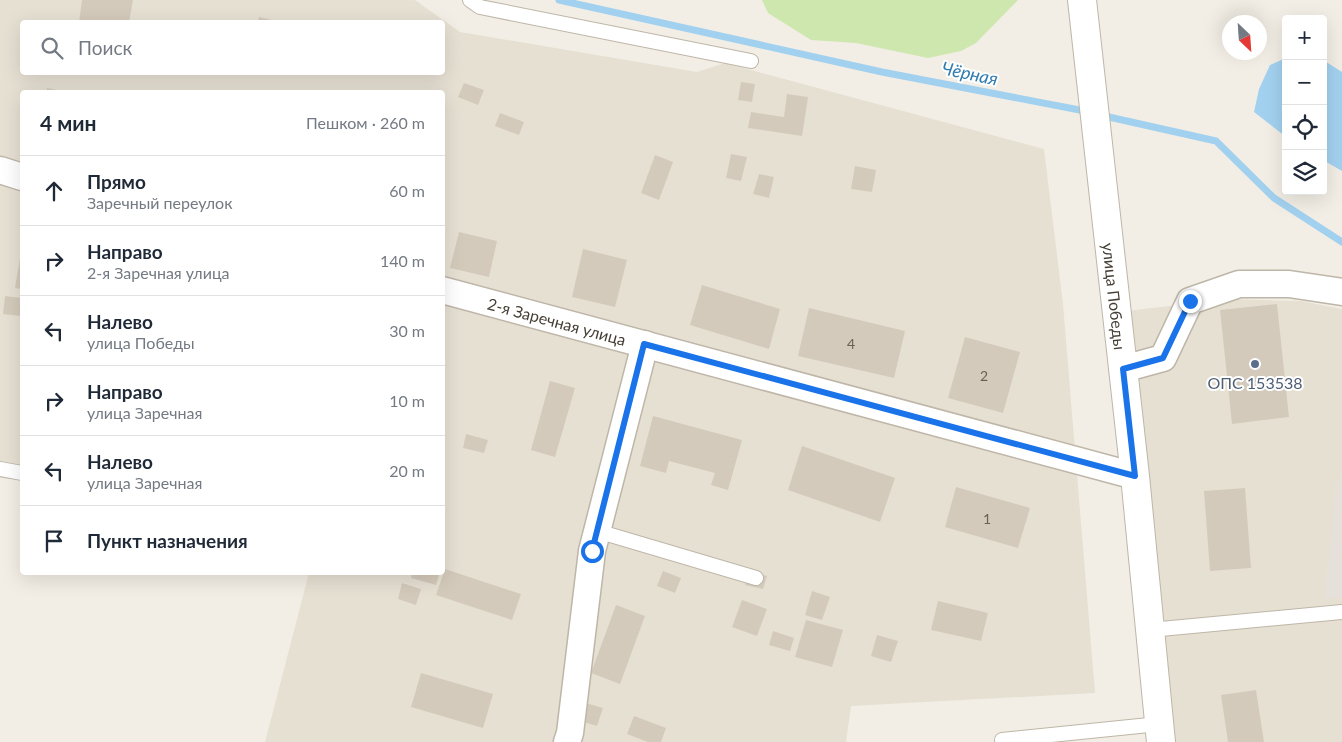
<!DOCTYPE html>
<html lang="ru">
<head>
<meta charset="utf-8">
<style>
  :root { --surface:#fff; --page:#f6f6f7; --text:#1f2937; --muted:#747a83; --line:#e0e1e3 }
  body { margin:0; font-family:Lato,sans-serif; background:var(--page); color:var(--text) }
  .controls { position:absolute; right:15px; top:15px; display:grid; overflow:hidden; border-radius:5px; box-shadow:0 5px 20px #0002 }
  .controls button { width:45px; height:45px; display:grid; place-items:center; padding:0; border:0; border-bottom:1px solid var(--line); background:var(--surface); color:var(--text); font:25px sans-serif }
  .compass { position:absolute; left:1222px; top:15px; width:45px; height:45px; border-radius:50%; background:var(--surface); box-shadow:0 5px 20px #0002; rotate:155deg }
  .stop { position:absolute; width:15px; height:15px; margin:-11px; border:4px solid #1a73e8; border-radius:50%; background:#fff }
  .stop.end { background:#1a73e8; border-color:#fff; box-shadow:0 1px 5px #0008 }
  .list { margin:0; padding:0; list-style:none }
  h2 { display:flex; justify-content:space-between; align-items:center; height:65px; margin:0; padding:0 20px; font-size:21px }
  h2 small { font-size:16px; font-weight:400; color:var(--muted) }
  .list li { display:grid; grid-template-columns:32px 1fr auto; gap:15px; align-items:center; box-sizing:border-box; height:70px; padding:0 20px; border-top:1px solid var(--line) }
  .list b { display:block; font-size:19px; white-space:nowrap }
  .list p { margin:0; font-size:16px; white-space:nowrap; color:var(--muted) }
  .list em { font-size:16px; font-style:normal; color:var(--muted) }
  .icon { flex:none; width:28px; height:28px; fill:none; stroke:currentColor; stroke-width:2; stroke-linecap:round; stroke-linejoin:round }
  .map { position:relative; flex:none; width:1342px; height:742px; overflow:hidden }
  .search { position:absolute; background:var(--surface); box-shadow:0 5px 20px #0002; left:20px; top:20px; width:425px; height:55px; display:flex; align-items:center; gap:12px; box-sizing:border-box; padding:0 18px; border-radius:5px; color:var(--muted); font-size:19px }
  .panel { position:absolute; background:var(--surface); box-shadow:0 5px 20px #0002; left:20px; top:90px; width:425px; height:485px; border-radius:5px }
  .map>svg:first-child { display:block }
</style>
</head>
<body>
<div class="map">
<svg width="1342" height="742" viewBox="0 0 1342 742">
  <rect width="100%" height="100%" fill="#f2eee5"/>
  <!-- residential -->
  <g fill="#e6e0d3" fill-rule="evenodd">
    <path d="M0 0H415L460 32 697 72 725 63 1044 149 1063 304 1095 693 851 706 846 742H265L309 573 442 572V92H22V479L0 475ZM22 22H442V72H22Z"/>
    <polygon points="1228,299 1301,301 1342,309 1342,742 1159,742 1110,313"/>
  </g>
  <!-- industrial -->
  <polygon fill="#e5e0da" points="1342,472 1342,598 1325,597 1336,488"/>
  <!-- green -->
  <polygon fill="#cee7ae" points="762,0 1018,0 976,43 961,51 928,58 856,43 811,40 768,13"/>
  <!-- water -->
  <g fill="#a2d1ef">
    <polygon points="1286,58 1286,137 1254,112 1259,89 1270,65"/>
    <polygon points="1323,60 1342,72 1342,171 1323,160"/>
  </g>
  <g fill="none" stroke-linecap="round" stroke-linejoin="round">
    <!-- stream -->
    <g stroke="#a2d1ef" stroke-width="7">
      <polyline points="559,0 882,72 1090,112"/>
      <polyline points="1100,115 1216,141 1274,198 1342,242"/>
    </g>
  </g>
  <!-- building -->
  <g fill="#d4cabb">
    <polygon points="82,0 133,0 129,22 79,22"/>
    <polygon points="259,17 276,21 275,22 258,22"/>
    <polygon points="741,82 755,84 752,102 738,100"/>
    <polygon points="464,83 484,90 478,105 458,97"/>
    <polygon points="47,88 67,92 46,92"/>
    <polygon points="787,94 808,97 802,136 748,128 751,112 784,117"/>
    <polygon points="500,113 524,122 519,135 495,126"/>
    <polygon points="731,154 747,157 741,181 726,178"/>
    <polygon points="655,155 673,162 659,200 641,193"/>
    <polygon points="855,166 876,170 872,192 851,189"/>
    <polygon points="759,174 774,177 769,198 753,194"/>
    <polygon points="459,232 497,241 489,277 450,268"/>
    <polygon points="583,249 627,260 615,307 572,297"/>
    <polygon points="21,252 22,252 22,289 15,288"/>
    <polygon points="702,285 780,309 769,349 690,325"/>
    <polygon points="5,296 22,298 20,316 3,314"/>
    <polygon points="1277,304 1289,417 1232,424 1220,310"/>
    <polygon points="809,308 905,331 894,378 798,356"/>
    <polygon points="965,337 1020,352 1003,413 948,398"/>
    <polygon points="550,381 575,388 555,457 531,450"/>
    <polygon points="653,416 742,440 728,490 711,485 715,473 669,461 666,473 640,466"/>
    <polygon points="466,434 488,440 484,453 463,448"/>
    <polygon points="802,446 895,478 880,522 788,490"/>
    <polygon points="956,487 1030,508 1018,548 945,527"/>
    <polygon points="1245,488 1251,568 1210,571 1204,491"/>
    <polygon points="445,569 521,594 512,620 436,595"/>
    <polygon points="663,571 681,578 675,593 657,586"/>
    <polygon points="749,571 767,576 763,589 745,585"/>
    <polygon points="412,572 440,572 436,585 411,578"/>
    <polygon points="402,583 421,589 416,605 398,599"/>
    <polygon points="812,591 830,597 822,620 805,615"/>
    <polygon points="742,600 767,609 757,636 732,627"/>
    <polygon points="938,601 988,613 981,641 931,630"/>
    <polygon points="616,605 645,616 620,684 591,673"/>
    <polygon points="806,620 843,630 832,667 795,657"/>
    <polygon points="773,631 794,638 790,651 769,645"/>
    <polygon points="877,635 898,641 891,662 871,656"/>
    <polygon points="421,673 493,694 483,728 411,707"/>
    <polygon points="1256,690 1264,742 1228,742 1221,695"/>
    <polygon points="582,702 603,708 597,726 577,720"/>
    <polygon points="634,716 666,728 661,742 648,742 627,734"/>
  </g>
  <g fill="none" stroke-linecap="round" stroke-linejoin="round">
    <defs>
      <g id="service">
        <polyline points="470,0 480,7 751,61"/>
        <polyline points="0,469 22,473"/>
        <polyline points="597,531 756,578"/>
        <polyline points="1150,630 1342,612"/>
        <polyline points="1002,740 1159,724"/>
      </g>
      <g id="minor">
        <polyline points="0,170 22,177"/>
        <path id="s1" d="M442 290 1135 476"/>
        <polyline points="1123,369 1163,358 1190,301 1239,284 1289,284 1342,292"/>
        <polyline points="567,742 570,733 592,551 645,344"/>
      </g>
      <g id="tertiary">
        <path id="s2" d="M1082 0 1135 476 1161 742"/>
      </g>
    </defs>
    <!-- service casing -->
    <use href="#service" stroke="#beb6a8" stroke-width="16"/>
    <!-- minor casing -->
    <use href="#minor" stroke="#beb6a8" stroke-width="29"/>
    <!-- tertiary casing -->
    <use href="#tertiary" stroke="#beb6a8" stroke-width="30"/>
    <!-- service -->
    <use href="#service" stroke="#fff" stroke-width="14"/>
    <!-- minor -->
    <use href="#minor" stroke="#fff" stroke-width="26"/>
    <!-- tertiary -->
    <use href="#tertiary" stroke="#fff" stroke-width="28"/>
  </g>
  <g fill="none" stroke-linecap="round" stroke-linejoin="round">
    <!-- route -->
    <polyline stroke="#1a73e8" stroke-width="6" points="592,551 644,344 1135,476 1123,369 1163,358 1190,301"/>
  </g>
  <!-- markers -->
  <circle fill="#5c6f8a" stroke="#fff" stroke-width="2" cx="1255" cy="364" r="5"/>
  <g text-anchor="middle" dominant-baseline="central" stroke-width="4" stroke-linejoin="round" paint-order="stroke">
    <!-- number labels -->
    <g font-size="14" fill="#696156">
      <text x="851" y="343">4</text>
      <text x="984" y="375">2</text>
      <text x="987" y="518">1</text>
    </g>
    <!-- street labels -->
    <g font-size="16" fill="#453e35" stroke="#fff">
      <text stroke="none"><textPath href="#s2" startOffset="298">улица Победы</textPath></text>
      <text stroke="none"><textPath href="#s1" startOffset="119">2-я Заречная улица</textPath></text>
    </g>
    <!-- service labels -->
    <g font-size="16" fill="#4e5e75" stroke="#fff">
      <text x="1255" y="382">ОПС 153538</text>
    </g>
    <!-- water labels -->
    <g font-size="18" font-style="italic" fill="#2f7caf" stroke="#fff">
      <text transform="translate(970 73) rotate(12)">Чёрная</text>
    </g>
  </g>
</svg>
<div class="controls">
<button>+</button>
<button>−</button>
<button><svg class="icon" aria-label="locate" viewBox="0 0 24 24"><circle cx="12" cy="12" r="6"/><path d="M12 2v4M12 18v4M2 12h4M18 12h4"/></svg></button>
<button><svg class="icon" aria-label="layers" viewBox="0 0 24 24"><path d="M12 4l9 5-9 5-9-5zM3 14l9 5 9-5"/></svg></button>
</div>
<svg class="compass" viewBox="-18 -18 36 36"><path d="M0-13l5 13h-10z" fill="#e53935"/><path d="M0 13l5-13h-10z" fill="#747a83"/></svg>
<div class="stop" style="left:592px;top:551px"></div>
<div class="stop end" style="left:1190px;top:301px"></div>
<div class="search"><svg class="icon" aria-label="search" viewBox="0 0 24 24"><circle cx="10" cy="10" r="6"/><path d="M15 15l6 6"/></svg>Поиск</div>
<section class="panel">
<h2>4 мин<small>Пешком · 260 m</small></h2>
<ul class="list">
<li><svg class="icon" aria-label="ahead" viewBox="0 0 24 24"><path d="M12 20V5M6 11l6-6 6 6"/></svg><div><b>Прямо</b><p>Заречный переулок</p></div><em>60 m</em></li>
<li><svg class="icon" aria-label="right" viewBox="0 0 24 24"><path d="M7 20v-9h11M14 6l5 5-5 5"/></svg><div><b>Направо</b><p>2-я Заречная улица</p></div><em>140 m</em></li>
<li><svg class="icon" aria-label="left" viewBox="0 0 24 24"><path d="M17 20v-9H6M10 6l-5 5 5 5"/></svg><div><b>Налево</b><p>улица Победы</p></div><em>30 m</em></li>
<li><svg class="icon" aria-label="right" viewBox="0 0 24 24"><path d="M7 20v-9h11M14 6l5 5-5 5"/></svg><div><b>Направо</b><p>улица Заречная</p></div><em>10 m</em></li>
<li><svg class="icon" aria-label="left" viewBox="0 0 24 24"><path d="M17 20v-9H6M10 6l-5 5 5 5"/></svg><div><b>Налево</b><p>улица Заречная</p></div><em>20 m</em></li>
<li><svg class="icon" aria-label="arrive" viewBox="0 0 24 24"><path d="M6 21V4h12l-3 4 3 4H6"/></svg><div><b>Пункт назначения</b></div></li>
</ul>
</section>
</div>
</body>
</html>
